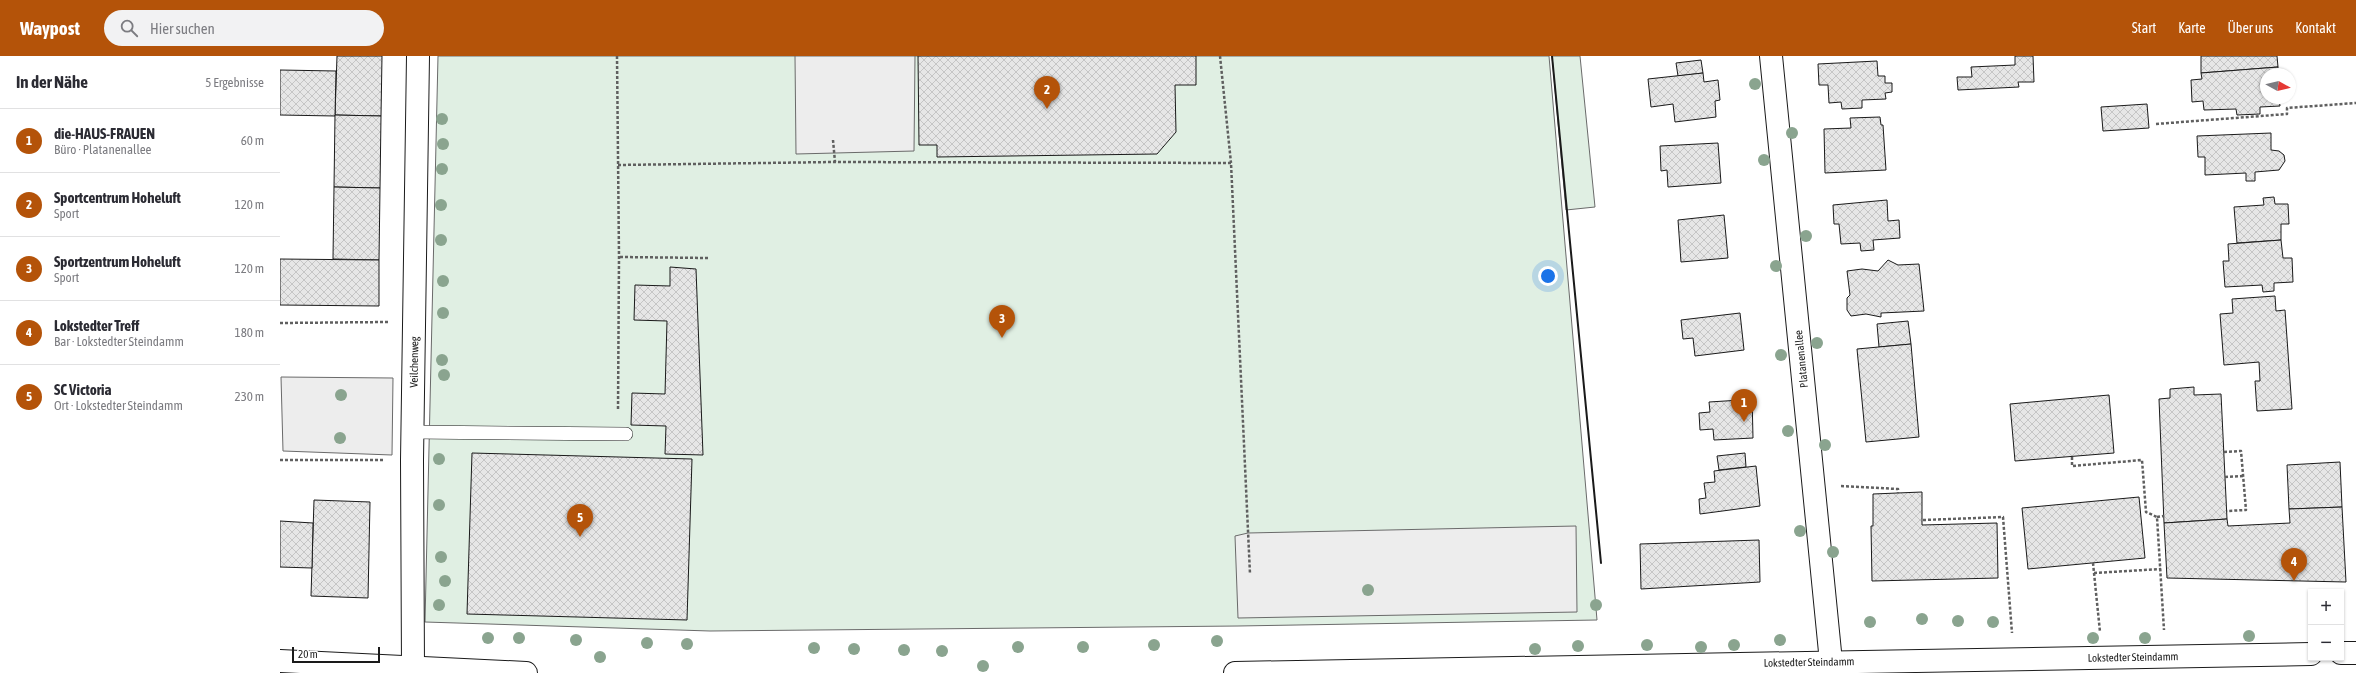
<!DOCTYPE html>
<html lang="de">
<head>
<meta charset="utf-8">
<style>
  :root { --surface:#fff; --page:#f2f2f3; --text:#2b2b33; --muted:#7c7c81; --line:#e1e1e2; --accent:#b45309 }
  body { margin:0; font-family:"Asap Condensed",sans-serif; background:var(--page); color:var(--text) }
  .controls { position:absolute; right:12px; bottom:12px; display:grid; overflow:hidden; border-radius:0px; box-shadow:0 1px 3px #0004 }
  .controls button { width:36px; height:36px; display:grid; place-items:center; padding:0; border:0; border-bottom:1px solid var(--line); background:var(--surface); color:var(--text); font:20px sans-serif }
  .compass { position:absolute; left:1980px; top:12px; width:36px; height:36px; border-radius:50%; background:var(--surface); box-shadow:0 1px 3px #0004; rotate:98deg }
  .scale { position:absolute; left:12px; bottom:10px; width:88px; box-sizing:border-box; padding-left:4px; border:2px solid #1a1a1a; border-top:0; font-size:11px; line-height:14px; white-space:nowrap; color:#1a1a1a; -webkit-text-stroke:3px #fff; paint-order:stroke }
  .you { position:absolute; left:1268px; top:220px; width:14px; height:14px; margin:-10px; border:3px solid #fff; border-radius:50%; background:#1a73e8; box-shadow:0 0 0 6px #1a73e833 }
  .badge { display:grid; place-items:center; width:26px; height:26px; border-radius:50%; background:var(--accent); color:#fff; font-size:13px; font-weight:700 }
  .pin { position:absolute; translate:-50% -33px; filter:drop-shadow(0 1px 2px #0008) }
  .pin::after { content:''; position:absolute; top:21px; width:14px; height:12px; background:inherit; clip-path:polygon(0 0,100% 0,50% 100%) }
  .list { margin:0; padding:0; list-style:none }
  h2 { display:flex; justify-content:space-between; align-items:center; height:52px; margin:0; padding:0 16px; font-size:17px }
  h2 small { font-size:13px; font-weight:400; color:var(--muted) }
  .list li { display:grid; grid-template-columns:26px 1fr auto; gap:12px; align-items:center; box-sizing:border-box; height:64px; padding:0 16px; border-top:1px solid var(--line) }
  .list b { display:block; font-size:15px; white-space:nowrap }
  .list p { margin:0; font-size:13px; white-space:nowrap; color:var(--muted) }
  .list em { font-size:13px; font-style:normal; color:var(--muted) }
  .icon { flex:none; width:22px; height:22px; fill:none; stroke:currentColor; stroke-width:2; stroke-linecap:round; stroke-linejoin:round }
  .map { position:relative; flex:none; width:2076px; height:617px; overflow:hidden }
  header { display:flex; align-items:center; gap:24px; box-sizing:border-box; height:56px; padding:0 20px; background:var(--accent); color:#fff }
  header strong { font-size:19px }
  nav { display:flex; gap:22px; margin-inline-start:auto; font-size:14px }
  .search { width:280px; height:36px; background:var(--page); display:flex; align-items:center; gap:10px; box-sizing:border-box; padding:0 14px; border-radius:22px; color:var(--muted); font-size:15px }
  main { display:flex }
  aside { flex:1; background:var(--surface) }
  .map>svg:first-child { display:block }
</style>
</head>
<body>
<header>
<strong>Waypost</strong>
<div class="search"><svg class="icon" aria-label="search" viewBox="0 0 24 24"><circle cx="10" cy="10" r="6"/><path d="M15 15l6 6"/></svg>Hier suchen</div>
<nav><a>Start</a><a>Karte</a><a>Über uns</a><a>Kontakt</a></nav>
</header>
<main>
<aside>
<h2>In der Nähe<small>5 Ergebnisse</small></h2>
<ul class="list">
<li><span class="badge">1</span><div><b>die-HAUS-FRAUEN</b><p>Büro · Platanenallee</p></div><em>60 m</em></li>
<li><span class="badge">2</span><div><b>Sportcentrum Hoheluft</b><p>Sport</p></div><em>120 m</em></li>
<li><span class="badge">3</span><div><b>Sportzentrum Hoheluft</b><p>Sport</p></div><em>120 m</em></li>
<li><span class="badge">4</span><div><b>Lokstedter Treff</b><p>Bar · Lokstedter Steindamm</p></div><em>180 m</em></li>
<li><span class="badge">5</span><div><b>SC Victoria</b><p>Ort · Lokstedter Steindamm</p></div><em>230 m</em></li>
</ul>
</aside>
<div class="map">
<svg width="2076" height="617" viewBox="0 0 2076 617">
  <defs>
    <pattern id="building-cross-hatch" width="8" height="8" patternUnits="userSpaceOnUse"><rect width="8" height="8" fill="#e6e6e6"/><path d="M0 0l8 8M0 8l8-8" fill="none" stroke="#c5c5c5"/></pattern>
  </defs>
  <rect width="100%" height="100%" fill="#fff"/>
  <!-- grass -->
  <g fill="#e0efe3" stroke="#6a6a6a">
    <polygon points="158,0 1269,0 1317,564 958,570 430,575 145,566"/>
    <polygon points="1272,0 1300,0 1315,151 1286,154"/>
  </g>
  <!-- parking -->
  <g fill="#ededed" stroke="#6a6a6a">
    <polygon points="515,0 635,0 634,95 516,98"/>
    <polygon points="1,321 113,322 112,399 3,395"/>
    <polygon points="1296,470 1297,556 958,562 955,480 968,477"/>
  </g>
  <!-- building -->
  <g fill="url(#building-cross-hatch)" stroke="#1a1a1a">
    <polygon points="57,0 102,0 101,60 55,59"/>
    <polygon points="638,0 916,0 916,29 895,29 896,76 877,98 657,101 657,89 639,89"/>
    <polygon points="1735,0 1753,0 1754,26 1738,26 1739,31 1678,34 1677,21 1692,21 1691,11 1735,9"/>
    <polygon points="1921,0 1997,0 1998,11 1921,17"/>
    <polygon points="1421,4 1423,17 1398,20 1396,7"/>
    <polygon points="1597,5 1598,20 1605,20 1605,27 1612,27 1612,36 1605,37 1606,43 1582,44 1582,52 1562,53 1561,46 1549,47 1548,29 1539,29 1538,8"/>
    <polygon points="1998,11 1998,18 1986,18 1986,42 1999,42 2000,50 1980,51 1980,58 1957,59 1956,53 1924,54 1923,45 1912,46 1911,24 1922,23 1921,17"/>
    <polygon points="0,14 56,15 55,60 0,59"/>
    <polygon points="1423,17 1424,26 1438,24 1440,44 1435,45 1436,61 1395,66 1393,48 1371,51 1368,23"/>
    <polygon points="1867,48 1869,72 1823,75 1821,51"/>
    <polygon points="55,59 101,60 100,132 54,131"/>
    <polygon points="1600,61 1601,69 1603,69 1606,114 1545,117 1544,73 1571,72 1570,62"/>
    <polygon points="1991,77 1991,94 1999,95 2004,99 2005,105 1999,114 1975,116 1975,125 1966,125 1966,117 1925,119 1925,101 1918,101 1917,80"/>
    <polygon points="1438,87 1441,127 1388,131 1387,114 1381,115 1380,90"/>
    <polygon points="54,131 100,132 99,204 53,203"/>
    <polygon points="1994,141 1995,148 2008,148 2009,168 2001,168 2001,184 1957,187 1954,151 1984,149 1983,142"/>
    <polygon points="1607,144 1608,165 1619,164 1620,182 1593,184 1594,194 1581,195 1580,187 1561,188 1559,168 1554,168 1553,149"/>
    <polygon points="1444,159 1448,202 1401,206 1398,164"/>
    <polygon points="2001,184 2003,202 2012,202 2013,226 1994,227 1994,235 1983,236 1982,229 1945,231 1943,205 1949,205 1948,188"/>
    <polygon points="0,203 99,204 99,250 0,249"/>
    <polygon points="1608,204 1618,209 1639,208 1644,255 1601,257 1601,261 1586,258 1571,260 1567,254 1567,242 1570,239 1567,215 1582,213 1598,215"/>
    <polygon points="390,211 416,213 423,399 385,398 386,370 351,369 352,337 385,338 387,265 354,264 355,229 390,230"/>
    <polygon points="1995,240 1996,255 2005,254 2012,353 1977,355 1975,325 1980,325 1979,306 1944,309 1940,258 1953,257 1952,243"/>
    <polygon points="1460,257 1464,294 1415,300 1413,282 1403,283 1401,264"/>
    <polygon points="1628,265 1631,288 1599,291 1597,268"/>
    <polygon points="1631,288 1639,381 1586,386 1577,293"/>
    <polygon points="1914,331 1914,339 1941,338 1947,463 1884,467 1879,343 1890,342 1890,333"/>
    <polygon points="1472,339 1473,382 1434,384 1433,373 1420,374 1419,357 1430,356 1429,346 1461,344 1461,340"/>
    <polygon points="1829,339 1834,397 1735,405 1730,348"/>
    <polygon points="192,397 412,403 407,564 187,558"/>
    <polygon points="1465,397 1466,411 1439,414 1437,400"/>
    <polygon points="2060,406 2062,451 2009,453 2007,409"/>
    <polygon points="1476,410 1480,450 1420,458 1419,443 1426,442 1424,427 1435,426 1434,415"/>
    <polygon points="1642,436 1642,469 1717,467 1718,522 1592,525 1591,470 1593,470 1593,438"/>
    <polygon points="1859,441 1865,502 1748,513 1742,452"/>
    <polygon points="34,444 90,446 88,542 31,540"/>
    <polygon points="2062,451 2066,526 1887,522 1884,467 1947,463 1948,470 2010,467 2009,453"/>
    <polygon points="0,465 33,467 32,512 0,511"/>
    <polygon points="1479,484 1480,526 1361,533 1360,488"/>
  </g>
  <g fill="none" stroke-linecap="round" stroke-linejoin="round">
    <defs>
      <polyline id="service" points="133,376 346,378"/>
      <g id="minor">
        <polyline points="1491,0 1551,606"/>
        <polyline points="133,612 132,404 138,0"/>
      </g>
      <g id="primary">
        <polyline points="2061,597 2076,597"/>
        <polyline points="0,605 246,617"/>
        <polyline points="955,617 2031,598"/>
      </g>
    </defs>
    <!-- service casing -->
    <use href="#service" stroke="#1a1a1a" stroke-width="14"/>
    <!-- minor casing -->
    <use href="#minor" stroke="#1a1a1a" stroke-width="24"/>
    <!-- primary casing -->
    <use href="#primary" stroke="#1a1a1a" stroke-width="24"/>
    <!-- path -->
    <g stroke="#5f5f5f" stroke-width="2.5" stroke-dasharray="3 2" stroke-linecap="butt">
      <polyline points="337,0 339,201 338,355"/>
      <polyline points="940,0 951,107"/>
      <polyline points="1876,68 2007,58 2007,52 2076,47"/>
      <polyline points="553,84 555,106"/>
      <polyline points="338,109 555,106 951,107 970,518"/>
      <polyline points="340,201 429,202"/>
      <polyline points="0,267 108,266"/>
      <polyline points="1944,396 1961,395 1966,454 1947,455"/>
      <polyline points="1792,401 1792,410 1862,404 1866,456 1877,461 1884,574"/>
      <polyline points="0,404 105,404"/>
      <polyline points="1945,421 1964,420"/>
      <polyline points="1561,430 1618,433 1618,437"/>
      <polyline points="1877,461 1884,460"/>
      <polyline points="1643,464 1723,461 1732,577"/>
      <polyline points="1813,507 1820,576"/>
      <polyline points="1814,517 1881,513"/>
    </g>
    <!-- service -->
    <use href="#service" stroke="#fff" stroke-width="13"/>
    <!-- minor -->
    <use href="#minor" stroke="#fff" stroke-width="22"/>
    <!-- primary -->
    <use href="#primary" stroke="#fff" stroke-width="22"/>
    <!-- wall -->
    <polyline stroke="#1a1a1a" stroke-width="2" points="1272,0 1321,507"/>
  </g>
  <!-- trees -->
  <g fill="#8aa48f">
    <circle cx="1475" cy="28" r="6"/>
    <circle cx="162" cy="63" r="6"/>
    <circle cx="1512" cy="77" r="6"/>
    <circle cx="163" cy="88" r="6"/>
    <circle cx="1484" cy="104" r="6"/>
    <circle cx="162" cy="113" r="6"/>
    <circle cx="161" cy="149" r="6"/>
    <circle cx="1526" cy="180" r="6"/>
    <circle cx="161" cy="184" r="6"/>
    <circle cx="1496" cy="210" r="6"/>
    <circle cx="163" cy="225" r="6"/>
    <circle cx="163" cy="257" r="6"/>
    <circle cx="1537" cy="287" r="6"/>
    <circle cx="1501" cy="299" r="6"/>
    <circle cx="162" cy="304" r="6"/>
    <circle cx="164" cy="319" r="6"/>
    <circle cx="61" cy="339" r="6"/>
    <circle cx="1508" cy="375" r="6"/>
    <circle cx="60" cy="382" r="6"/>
    <circle cx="1545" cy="389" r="6"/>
    <circle cx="159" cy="403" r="6"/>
    <circle cx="159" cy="449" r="6"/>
    <circle cx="1520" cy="475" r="6"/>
    <circle cx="1553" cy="496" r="6"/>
    <circle cx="161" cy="501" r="6"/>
    <circle cx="165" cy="525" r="6"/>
    <circle cx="1088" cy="534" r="6"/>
    <circle cx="159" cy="549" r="6"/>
    <circle cx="1316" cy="549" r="6"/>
    <circle cx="1642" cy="563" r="6"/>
    <circle cx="1678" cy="565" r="6"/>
    <circle cx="1590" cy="566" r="6"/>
    <circle cx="1713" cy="566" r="6"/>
    <circle cx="1969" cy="580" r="6"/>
    <circle cx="208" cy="582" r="6"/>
    <circle cx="239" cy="582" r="6"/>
    <circle cx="1813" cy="582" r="6"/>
    <circle cx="1865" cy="582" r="6"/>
    <circle cx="296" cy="584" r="6"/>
    <circle cx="1500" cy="584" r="6"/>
    <circle cx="937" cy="585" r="6"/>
    <circle cx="367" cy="587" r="6"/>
    <circle cx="407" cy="588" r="6"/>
    <circle cx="874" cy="589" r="6"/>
    <circle cx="1367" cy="589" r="6"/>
    <circle cx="1454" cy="589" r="6"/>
    <circle cx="1298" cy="590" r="6"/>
    <circle cx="738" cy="591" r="6"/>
    <circle cx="803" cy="591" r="6"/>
    <circle cx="1421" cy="591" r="6"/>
    <circle cx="534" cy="592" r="6"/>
    <circle cx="574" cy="593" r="6"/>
    <circle cx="1255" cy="593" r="6"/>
    <circle cx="624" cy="594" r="6"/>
    <circle cx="662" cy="595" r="6"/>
    <circle cx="320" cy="601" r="6"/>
    <circle cx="703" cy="610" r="6"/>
  </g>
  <g text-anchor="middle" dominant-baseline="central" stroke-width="3" stroke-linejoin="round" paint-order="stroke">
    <!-- street labels -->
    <g font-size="11" fill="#1a1a1a" stroke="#fff">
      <text transform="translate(1521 303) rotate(-96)">Platanenallee</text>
      <text transform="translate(134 306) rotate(-89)">Veilchenweg</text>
      <text transform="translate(1853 601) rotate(-1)">Lokstedter Steindamm</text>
      <text transform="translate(1529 606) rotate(-1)">Lokstedter Steindamm</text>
    </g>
  </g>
</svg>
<div class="controls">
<button>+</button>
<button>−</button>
</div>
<svg class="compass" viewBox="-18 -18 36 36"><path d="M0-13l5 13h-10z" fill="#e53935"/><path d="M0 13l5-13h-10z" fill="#7c7c81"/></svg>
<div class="scale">20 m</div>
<div class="you"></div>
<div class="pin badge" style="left:1464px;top:366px">1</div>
<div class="pin badge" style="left:767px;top:53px">2</div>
<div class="pin badge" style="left:722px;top:282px">3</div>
<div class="pin badge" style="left:2014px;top:525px">4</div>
<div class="pin badge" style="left:300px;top:481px">5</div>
</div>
</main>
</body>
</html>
